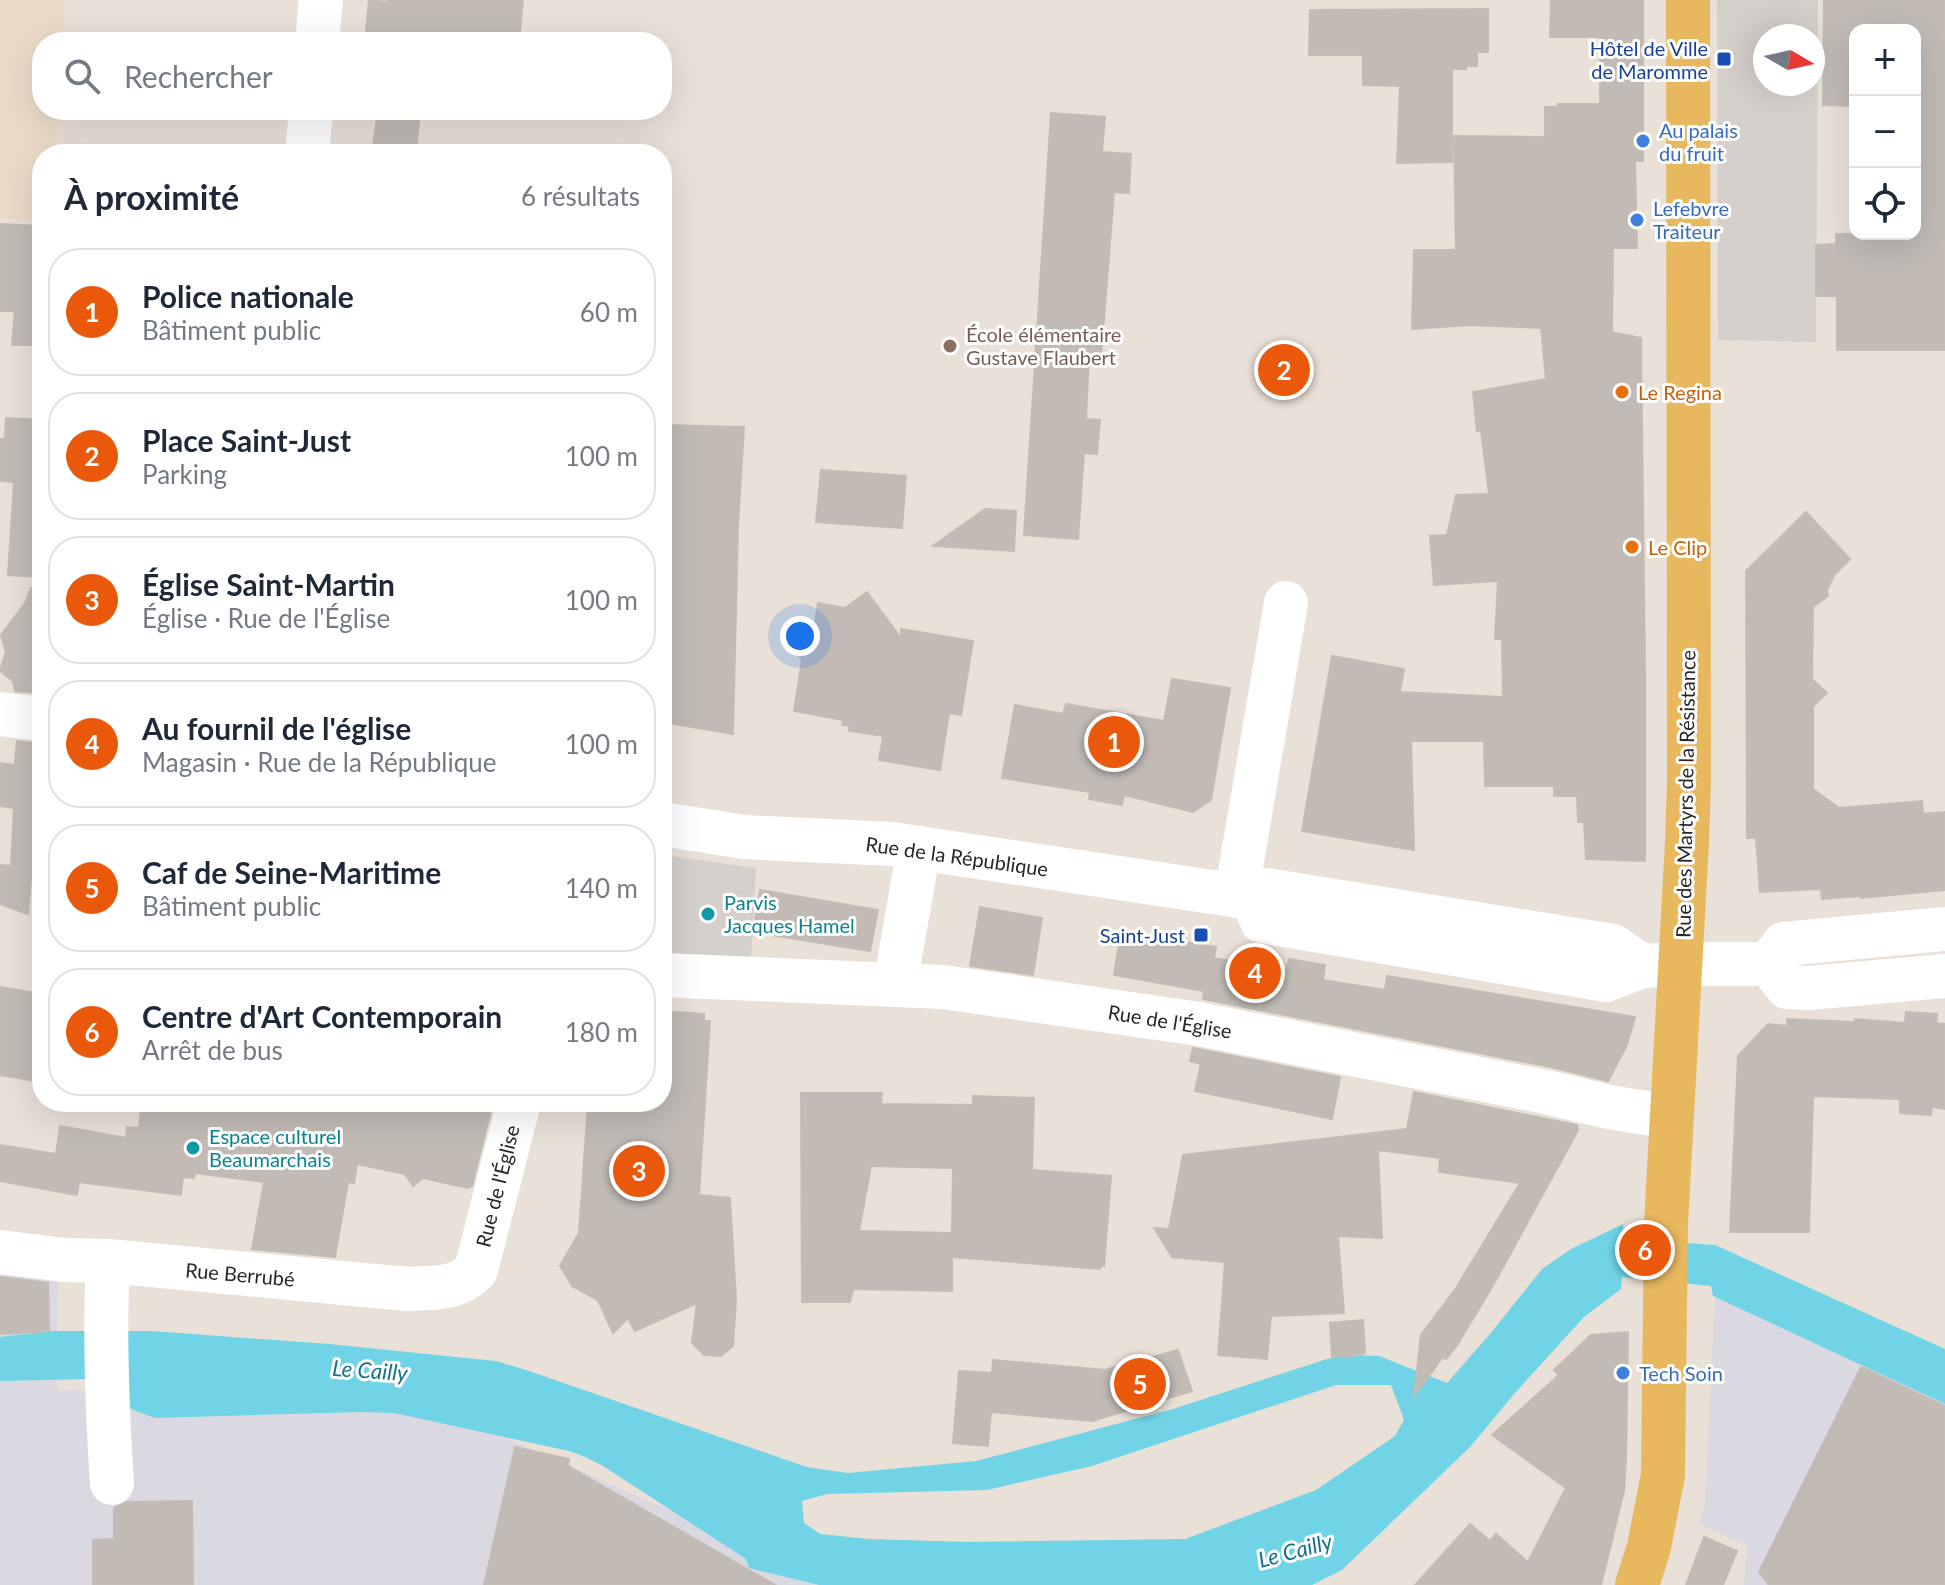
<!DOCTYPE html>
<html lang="fr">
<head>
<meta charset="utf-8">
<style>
  :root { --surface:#fff; --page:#f2f2f3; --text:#1f2937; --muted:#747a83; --line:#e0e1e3; --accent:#ea580c }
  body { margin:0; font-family:Lato,sans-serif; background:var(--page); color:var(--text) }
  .controls { position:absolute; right:24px; top:24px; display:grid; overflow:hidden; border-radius:16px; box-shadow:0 8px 32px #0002 }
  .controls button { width:72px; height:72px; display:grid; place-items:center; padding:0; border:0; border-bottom:2px solid var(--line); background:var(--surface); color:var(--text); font:40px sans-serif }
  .compass { position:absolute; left:1753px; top:24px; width:72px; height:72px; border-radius:50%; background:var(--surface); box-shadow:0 8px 32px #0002; rotate:99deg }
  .you { position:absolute; left:800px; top:636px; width:28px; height:28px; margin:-20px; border:6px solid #fff; border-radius:50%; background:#1a73e8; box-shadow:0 0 0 12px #1a73e833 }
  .badge { display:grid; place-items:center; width:52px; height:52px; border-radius:50%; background:var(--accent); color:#fff; font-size:26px; font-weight:700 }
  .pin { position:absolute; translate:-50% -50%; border:4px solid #fff; box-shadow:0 2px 8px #0006 }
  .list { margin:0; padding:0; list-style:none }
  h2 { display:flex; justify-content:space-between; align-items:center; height:104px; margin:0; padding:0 32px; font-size:34px }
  h2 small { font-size:26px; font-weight:400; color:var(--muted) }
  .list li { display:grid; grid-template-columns:52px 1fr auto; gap:24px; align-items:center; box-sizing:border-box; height:128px; margin:0 16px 16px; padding:0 16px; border:2px solid var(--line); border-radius:32px }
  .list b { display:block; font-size:30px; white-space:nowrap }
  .list p { margin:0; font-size:26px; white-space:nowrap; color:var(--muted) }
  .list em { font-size:26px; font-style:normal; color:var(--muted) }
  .icon { flex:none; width:44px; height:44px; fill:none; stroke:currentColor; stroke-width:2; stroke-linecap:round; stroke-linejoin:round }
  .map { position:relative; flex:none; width:1945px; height:1585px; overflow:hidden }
  .search { position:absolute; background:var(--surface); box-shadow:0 8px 32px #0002; left:32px; top:32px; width:640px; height:88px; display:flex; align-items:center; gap:20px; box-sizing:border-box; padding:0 28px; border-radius:32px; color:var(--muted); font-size:30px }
  .panel { position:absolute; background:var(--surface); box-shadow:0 8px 32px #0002; left:32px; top:144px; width:640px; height:968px; border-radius:32px }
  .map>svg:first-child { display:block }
</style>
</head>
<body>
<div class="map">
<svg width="1945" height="1585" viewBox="0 0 1945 1585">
  <rect width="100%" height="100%" fill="#e9e0d8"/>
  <!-- industrial -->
  <g fill="#dad9e1">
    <polygon points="0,1263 58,1268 57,1391 121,1388 395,1407 476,1425 839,1585 0,1585"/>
    <polygon points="1715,1295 1945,1403 1945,1585 1744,1585 1747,1545 1699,1524 1705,1503"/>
  </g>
  <!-- education -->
  <polygon fill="#eadbc8" points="0,0 64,0 62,42 42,42 42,110 58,110 55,154 42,154 42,220 0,218"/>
  <!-- plaza -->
  <g fill="#d5d0cb" fill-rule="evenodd">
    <path d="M1717 0H1818L1816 342 1718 340ZM1765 36H1813V84H1765Z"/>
    <polygon points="662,855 756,868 751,961 662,962"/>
  </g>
  <!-- water -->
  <path fill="#70d4e6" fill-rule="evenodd" d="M1623 1224 1624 1239 1715 1245 1945 1349V1404L1713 1296 1711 1286 1622 1277 1621 1289 1584 1317 1515 1393 1470 1447 1342 1570 1312 1585H819L749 1568 746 1559 603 1466 583 1456 569 1451 394 1413 361 1412 155 1418 120 1405 90 1379 0 1381V1337L49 1331H152L329 1344 496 1361 526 1370 807 1467 848 1473 976 1461 1173 1409 1327 1359 1355 1355 1379 1356 1447 1383 1490 1334 1542 1269 1571 1249ZM1336 1385H1391L1404 1420 1395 1436 1316 1490 1185 1539 968 1542 869 1539 820 1534 804 1523 802 1501 827 1494 987 1490 1092 1466Z"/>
  <!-- building -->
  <g fill="#c1bab5" stroke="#c3bcb3" stroke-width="2" fill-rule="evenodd">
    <polygon points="369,0 387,2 387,0 523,0 519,42 365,42"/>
    <polygon points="1551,0 1643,0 1643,161 1635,161 1637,248 1613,248 1612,332 1641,338 1645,674 1645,861 1586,859 1584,822 1578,822 1577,796 1554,796 1554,786 1485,786 1484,741 1411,741 1414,850 1302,831 1332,656 1404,669 1400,692 1503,697 1502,639 1495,639 1498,581 1434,585 1430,536 1447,535 1456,495 1489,494 1481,430 1477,431 1473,392 1546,379 1541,328 1470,325 1412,329 1414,250 1456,250 1454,136 1545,137 1545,107 1558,107 1558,104 1600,104 1600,37 1550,37"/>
    <polygon points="1824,0 1945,0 1945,350 1837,350 1837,296 1816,296 1816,245 1836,244 1836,234 1915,234 1915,30 1855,30 1855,106 1823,105"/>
    <polygon points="1488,9 1488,52 1477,52 1477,66 1466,66 1466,69 1452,69 1452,162 1397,163 1400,86 1363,85 1363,55 1309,55 1310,10"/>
    <polygon points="378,110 420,110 416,154 372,154"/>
    <polygon points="1051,113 1105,117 1102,152 1131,154 1129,193 1114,192 1101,357 1089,355 1086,419 1100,420 1097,454 1084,453 1078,539 1024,535"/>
    <polygon points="0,224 42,226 42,345 12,345 15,311 0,311"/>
    <polygon points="6,418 42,420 42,518 38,577 8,575 14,482 0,481 0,439 5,439"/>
    <polygon points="662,425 744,427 738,525 733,734 662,722"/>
    <polygon points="821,470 906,476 902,528 816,522"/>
    <polygon points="985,509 1016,511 1014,551 933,546"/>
    <polygon points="1806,512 1850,559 1834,575 1827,590 1828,596 1813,607 1812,679 1827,693 1813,706 1813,789 1839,808 1922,801 1923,814 1945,812 1945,890 1861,898 1860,896 1822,899 1821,889 1760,892 1756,838 1747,838 1746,571"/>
    <polygon points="37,586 31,692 15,691 13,681 0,671 6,652 1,635 25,603 31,588 35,588"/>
    <polygon points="867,592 901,638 901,629 973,641 961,715 949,713 940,770 879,760 883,736 849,731 850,726 842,725 843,720 794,711 802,660 791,645 814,629 818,603 845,608"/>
    <polygon points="1172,679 1230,688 1211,800 1193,812 1124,795 1122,805 1089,799 1090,792 1002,778 1015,705 1063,714 1066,704 1164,721"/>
    <polygon points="17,741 42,744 42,880 31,879 28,914 0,904 0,865 11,866 14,808 0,806 0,763 15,765"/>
    <polygon points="760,890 878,910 870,951 753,932"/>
    <polygon points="980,907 1042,918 1033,975 970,966"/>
    <polygon points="1121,931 1216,947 1214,958 1286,971 1289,959 1325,965 1323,980 1385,990 1387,976 1635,1017 1627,1045 1608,1081 1551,1067 1203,999 1204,991 1114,975"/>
    <polygon points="0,987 42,994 42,1047 36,1081 0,1075"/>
    <polygon points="662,1011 704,1014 704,1021 710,1021 699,1195 730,1198 736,1299 733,1346 721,1356 704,1355 692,1343 697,1303 635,1331 628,1318 613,1333 598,1300 572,1286 560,1266 579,1233 588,1102 662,1102"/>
    <polygon points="1906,1012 1937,1014 1936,1023 1945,1024 1945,1109 1932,1107 1931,1115 1900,1113 1900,1099 1813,1096 1809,1232 1730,1232 1738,1056 1768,1024 1787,1026 1787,1019 1854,1022 1855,1019 1905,1023"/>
    <polygon points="1193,1048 1340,1077 1332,1119 1195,1091 1201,1064 1190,1061"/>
    <polygon points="1414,1092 1577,1125 1578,1130 1495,1282 1456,1347 1446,1359 1443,1357 1414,1396 1421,1335 1456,1288 1520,1183 1439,1172 1440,1158 1378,1150 1382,1238 1338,1236 1344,1313 1271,1316 1267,1359 1218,1355 1225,1262 1172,1257 1154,1228 1169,1229 1183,1155 1407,1129"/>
    <path d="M801 1093H882L881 1104 973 1105V1096L1034 1098 1032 1170 1111 1176 1104 1266H1101L1100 1269 952 1257V1291L853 1289 850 1302H802ZM871 1166 953 1168 952 1233 859 1231Z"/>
    <polygon points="142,1102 474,1102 492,1106 472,1186 467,1188 423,1178 413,1186 405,1174 357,1164 354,1183 348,1182 335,1257 252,1249 264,1182 195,1173 194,1178 183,1177 181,1195 79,1182 77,1195 0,1181 0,1145 56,1154 60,1126 126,1138 127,1127 139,1128"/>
    <polygon points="0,1277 48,1283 49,1331 0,1334"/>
    <polygon points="1363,1320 1365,1353 1349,1357 1332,1357 1330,1323"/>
    <polygon points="1628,1332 1626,1460 1624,1491 1601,1585 1415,1585 1470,1524 1490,1541 1496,1534 1528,1562 1566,1488 1492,1435 1559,1375 1554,1370 1591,1335"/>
    <polygon points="1178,1350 1192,1391 1092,1421 991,1412 988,1446 953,1443 959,1371 992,1373 993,1360 1105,1370"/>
    <polygon points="1861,1367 1945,1406 1945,1585 1769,1585 1759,1572"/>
    <polygon points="515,1447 569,1459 568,1466 775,1585 484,1585"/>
    <polygon points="192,1501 193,1585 93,1585 93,1540 114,1539 114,1508 127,1502"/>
    <polygon points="1704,1537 1737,1551 1723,1585 1686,1585"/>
  </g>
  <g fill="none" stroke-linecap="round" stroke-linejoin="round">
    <!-- minor -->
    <g stroke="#fff" stroke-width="44">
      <polyline points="317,42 321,0"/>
      <polyline points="307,154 311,110"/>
      <polyline points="0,714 42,719"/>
      <polyline points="662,824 744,837 892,844 1252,898 1266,890 1613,946 1642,966"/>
      <polyline points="1236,896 1286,603"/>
      <polyline points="1252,898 1262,921 1606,980 1642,966 1680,964 1769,964 1787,987 1809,988 1945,976"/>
      <polyline points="1769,964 1784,944 1945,929"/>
      <polyline points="662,975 943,987 1199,1024 1546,1092 1609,1107 1671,1117"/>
      <polyline points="895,985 919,848"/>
      <path d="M0 1252 64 1260 108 1261 407 1289C433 1287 457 1291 476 1270L519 1102"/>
      <path d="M108 1261C104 1336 107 1408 112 1483"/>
    </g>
    <!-- major -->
    <polyline stroke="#e8b85f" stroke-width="44" points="1637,1585 1649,1547 1663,1475 1666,1224 1687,842 1689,782 1688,0"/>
  </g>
  <!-- markers -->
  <g fill="#1a4fb4" stroke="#fff" stroke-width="3">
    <rect x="1716" y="51" width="16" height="16" rx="4"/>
    <rect x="1193" y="927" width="16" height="16" rx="4"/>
  </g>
  <g fill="#3f7fe0" stroke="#fff" stroke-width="3">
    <circle cx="1643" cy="141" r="8"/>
    <circle cx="1637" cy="220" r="8"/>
    <circle cx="1623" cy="1373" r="8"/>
  </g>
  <circle fill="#8d6e63" stroke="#fff" stroke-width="3" cx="950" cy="346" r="8"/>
  <g fill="#e8710a" stroke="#fff" stroke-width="3">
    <circle cx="1622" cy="392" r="8"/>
    <circle cx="1632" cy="547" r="8"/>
  </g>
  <g fill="#0f9aa8" stroke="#fff" stroke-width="3">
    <circle cx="708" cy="914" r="8"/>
    <circle cx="193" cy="1148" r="8"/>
  </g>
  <g text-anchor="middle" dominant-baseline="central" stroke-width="6" stroke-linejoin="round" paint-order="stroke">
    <!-- transit labels -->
    <g font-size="20" fill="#164399" stroke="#fff" text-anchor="end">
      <text x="1708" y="48">Hôtel de Ville<tspan x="1708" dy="23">de Maromme</tspan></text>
      <text x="1185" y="935">Saint-Just</text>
    </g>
    <!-- shop labels -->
    <g font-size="20" fill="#366cbe" stroke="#fff" text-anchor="start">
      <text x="1659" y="130">Au palais<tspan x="1659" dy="23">du fruit</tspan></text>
      <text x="1653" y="208">Lefebvre<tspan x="1653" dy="23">Traiteur</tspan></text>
      <text x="1639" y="1373">Tech Soin</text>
    </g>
    <!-- education labels -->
    <g font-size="20" fill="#785e54" stroke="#fff" text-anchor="start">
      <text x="966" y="334">École élémentaire<tspan x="966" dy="23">Gustave Flaubert</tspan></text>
    </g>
    <!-- food labels -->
    <g font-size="20" fill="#c56008" stroke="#fff" text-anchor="start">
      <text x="1638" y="392">Le Regina</text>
      <text x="1648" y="547">Le Clip</text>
    </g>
    <!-- street labels -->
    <g font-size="20" fill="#272727" stroke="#fff">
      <text transform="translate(1685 794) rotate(-89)">Rue des Martyrs de la Résistance</text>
      <text transform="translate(957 856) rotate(8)">Rue de la République</text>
      <text transform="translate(1170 1021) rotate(9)">Rue de l'Église</text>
      <text transform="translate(497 1186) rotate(-76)">Rue de l'Église</text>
      <text transform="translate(240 1274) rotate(5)">Rue Berrubé</text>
    </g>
    <!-- culture labels -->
    <g font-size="20" fill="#0d838f" stroke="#fff" text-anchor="start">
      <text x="724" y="902">Parvis<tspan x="724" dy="23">Jacques Hamel</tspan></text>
      <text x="209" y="1136">Espace culturel<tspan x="209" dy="23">Beaumarchais</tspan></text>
    </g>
    <!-- water labels -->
    <g font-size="22" font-style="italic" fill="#14718d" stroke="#fff">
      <text transform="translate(370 1370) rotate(4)">Le Cailly</text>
      <text transform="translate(1295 1550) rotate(-15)">Le Cailly</text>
    </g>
  </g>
</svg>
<div class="controls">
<button>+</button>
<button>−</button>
<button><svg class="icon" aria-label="locate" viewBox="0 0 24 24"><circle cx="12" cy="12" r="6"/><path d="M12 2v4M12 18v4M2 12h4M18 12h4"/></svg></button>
</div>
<svg class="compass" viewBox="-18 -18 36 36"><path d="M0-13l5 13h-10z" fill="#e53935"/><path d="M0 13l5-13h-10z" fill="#747a83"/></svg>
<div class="you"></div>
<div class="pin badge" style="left:1114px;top:742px">1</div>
<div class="pin badge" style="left:1284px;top:370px">2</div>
<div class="pin badge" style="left:639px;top:1171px">3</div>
<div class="pin badge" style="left:1255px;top:973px">4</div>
<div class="pin badge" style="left:1140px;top:1384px">5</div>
<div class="pin badge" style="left:1645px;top:1250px">6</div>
<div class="search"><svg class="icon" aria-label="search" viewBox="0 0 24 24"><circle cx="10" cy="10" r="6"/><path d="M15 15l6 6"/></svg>Rechercher</div>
<section class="panel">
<h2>À proximité<small>6 résultats</small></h2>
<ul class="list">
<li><span class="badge">1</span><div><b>Police nationale</b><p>Bâtiment public</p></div><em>60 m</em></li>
<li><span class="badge">2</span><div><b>Place Saint-Just</b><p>Parking</p></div><em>100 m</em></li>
<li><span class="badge">3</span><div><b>Église Saint-Martin</b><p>Église · Rue de l'Église</p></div><em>100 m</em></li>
<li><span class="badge">4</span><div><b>Au fournil de l'église</b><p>Magasin · Rue de la République</p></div><em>100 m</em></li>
<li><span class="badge">5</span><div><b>Caf de Seine-Maritime</b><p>Bâtiment public</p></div><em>140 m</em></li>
<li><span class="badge">6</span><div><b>Centre d'Art Contemporain</b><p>Arrêt de bus</p></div><em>180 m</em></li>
</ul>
</section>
</div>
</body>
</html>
